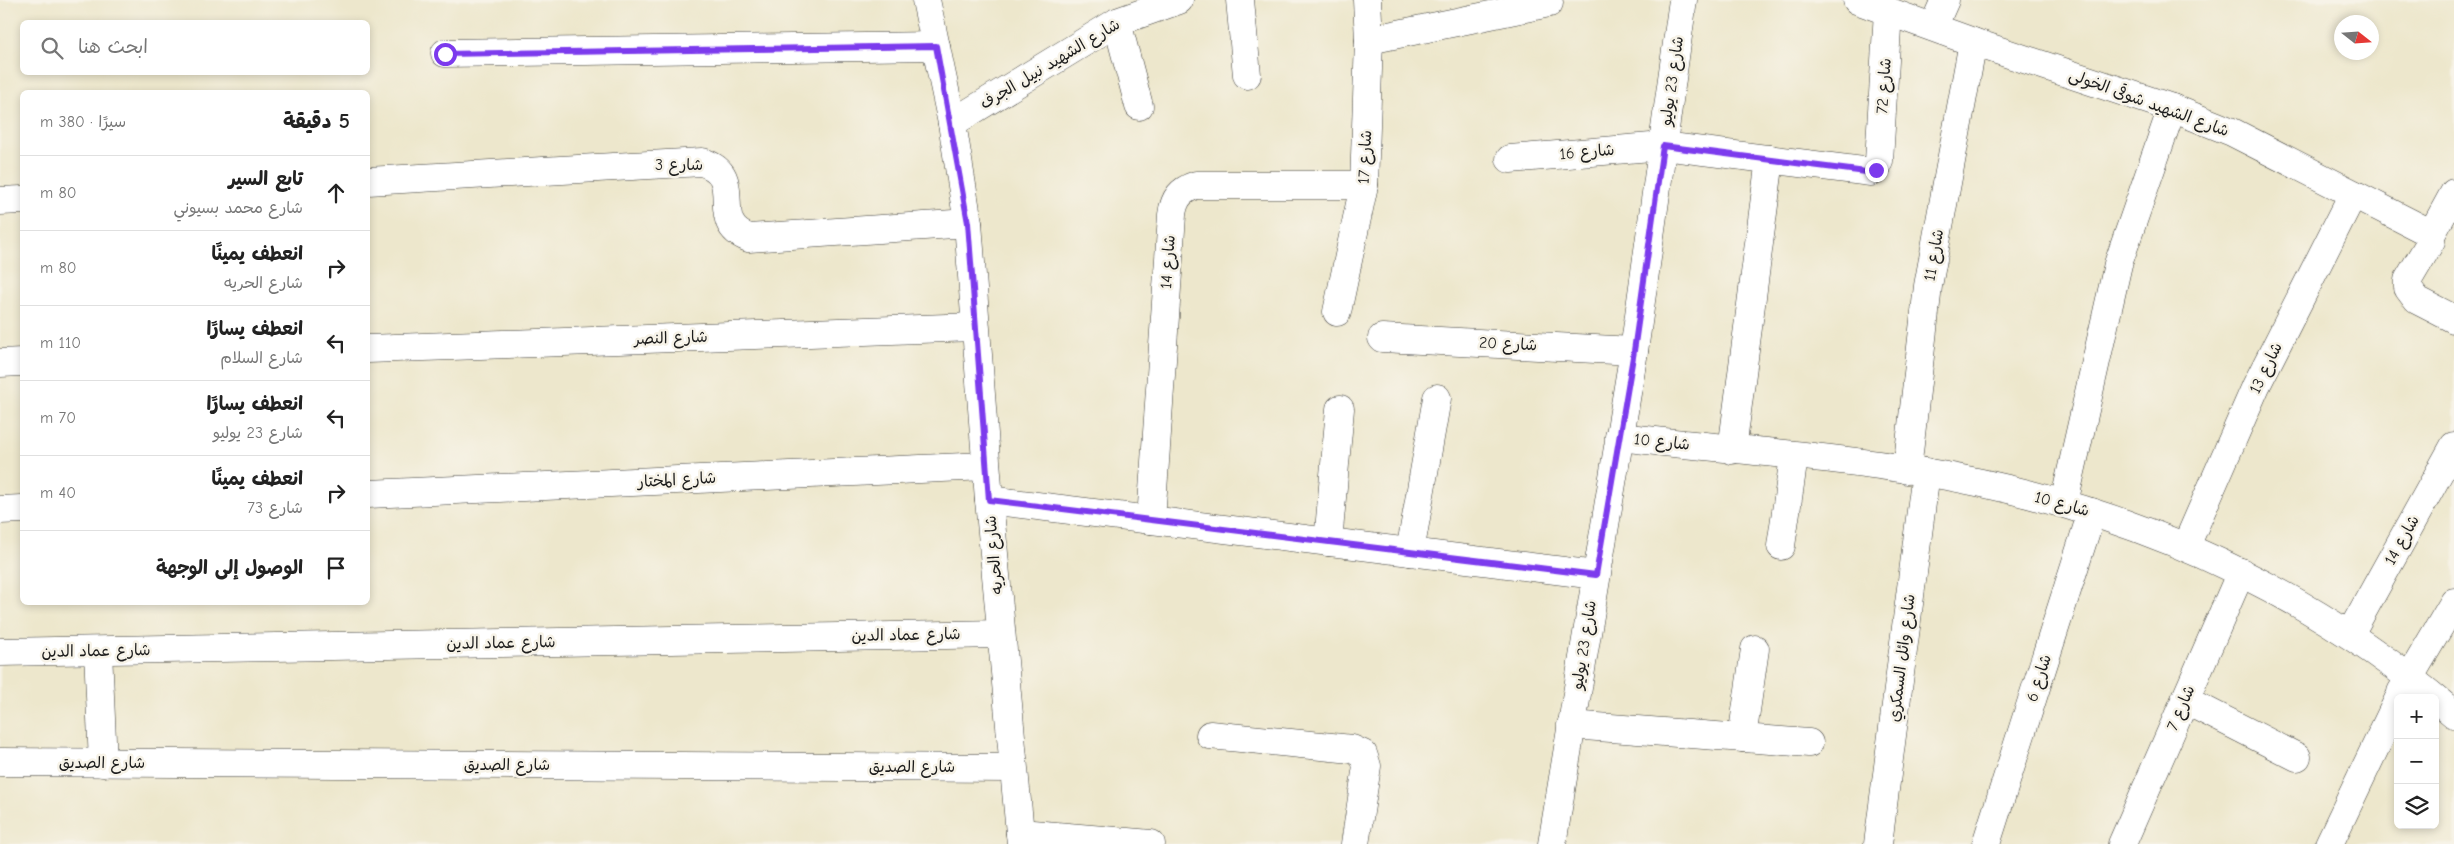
<!DOCTYPE html>
<html lang="ar">
<head>
<meta charset="utf-8">
<style>
  :root { --surface:#fff; --page:#f6f6f6; --text:#222; --muted:#767676; --line:#e0e0e0 }
  body { margin:0; font-family:"Comic Neue","Playpen Sans Arabic",sans-serif; background:var(--page); color:var(--text); direction:rtl }
  .controls { position:absolute; right:15px; bottom:15px; display:grid; overflow:hidden; border-radius:8px; box-shadow:0 2px 8px #0003 }
  .controls button { width:45px; height:45px; display:grid; place-items:center; padding:0; border:0; border-bottom:1px solid var(--line); background:var(--surface); color:var(--text); font:25px sans-serif }
  .compass { position:absolute; left:2334px; top:15px; width:45px; height:45px; border-radius:50%; background:var(--surface); box-shadow:0 2px 8px #0003; rotate:107deg }
  .stop { position:absolute; width:15px; height:15px; margin:-11px; border:4px solid #7c3aed; border-radius:50%; background:#fff }
  .stop.end { background:#7c3aed; border-color:#fff; box-shadow:0 1px 5px #0008 }
  .list { margin:0; padding:0; list-style:none }
  h2 { display:flex; justify-content:space-between; align-items:center; height:65px; margin:0; padding:0 20px; font-size:21px }
  h2 small { font-size:16px; font-weight:400; color:var(--muted) }
  .list li { display:grid; grid-template-columns:32px 1fr auto; gap:15px; align-items:center; box-sizing:border-box; height:75px; padding:0 20px; border-top:1px solid var(--line) }
  .list b { display:block; font-size:19px; white-space:nowrap }
  .list p { margin:0; font-size:16px; white-space:nowrap; color:var(--muted) }
  .list em { font-size:16px; font-style:normal; color:var(--muted) }
  .icon { flex:none; width:28px; height:28px; fill:none; stroke:currentColor; stroke-width:2; stroke-linecap:round; stroke-linejoin:round }
  .map { position:relative; flex:none; width:2454px; height:844px; overflow:hidden; direction:ltr }
  .search { position:absolute; background:var(--surface); box-shadow:0 2px 8px #0003; left:20px; top:20px; width:350px; height:55px; display:flex; align-items:center; gap:12px; box-sizing:border-box; padding:0 18px; border-radius:8px; color:var(--muted); font-size:19px }
  .panel { position:absolute; background:var(--surface); box-shadow:0 2px 8px #0003; left:20px; top:90px; width:350px; height:515px; border-radius:8px; direction:rtl }
  .map>svg:first-child { display:block }
</style>
</head>
<body>
<div class="map">
<svg width="2454" height="844" viewBox="0 0 2454 844">
  <rect width="100%" height="100%" fill="#f7f3e8"/>
  <filter id="ink" filterUnits="userSpaceOnUse"><feTurbulence type="fractalNoise" baseFrequency=".02" numOctaves="2"/><feDisplacementMap in="SourceGraphic" scale="10" xChannelSelector="R" yChannelSelector="G"/><feConvolveMatrix kernelMatrix="1 2 1 2 8 2 1 2 1" color-interpolation-filters="sRGB"/></filter>
  <filter id="wash" filterUnits="userSpaceOnUse"><feTurbulence type="fractalNoise" baseFrequency=".0096" numOctaves="4" result="noise"/><feDisplacementMap in="SourceGraphic" scale="20" xChannelSelector="R" yChannelSelector="G"/><feGaussianBlur stdDeviation="1.12" result="paint"/><feColorMatrix in="noise" values="0 0 0 0 0 0 0 0 0 0 0 0 0 0 0 0 0 1.4 0 .05"/><feComposite in="paint" operator="in"/></filter>
  <g filter="url(#wash)">
    <rect width="100%" height="100%" fill="#ede7cc"/>
  </g>
  <g filter="url(#ink)">
    <g fill="none" stroke-linecap="round" stroke-linejoin="round">
      <defs>
        <g id="minor">
          <polyline points="926,0 952,123 968,223 989,500 1021,844"/>
          <polyline points="1240,0 1247,75"/>
          <polyline points="1857,0 1973,42 2172,108 2232,132 2428,232 2431,241 2408,280 2408,288 2417,300 2454,319"/>
          <polyline points="1117,22 1139,106"/>
          <polyline points="1933,27 1945,0"/>
          <polyline points="1369,40 1549,3"/>
          <polyline points="445,53 936,46"/>
          <polyline points="952,123 1117,22 1179,0"/>
          <polyline points="1510,159 1663,146 1871,172 1876,170 1879,161 1888,11"/>
          <path d="M368 181 702 162C749 176 705 222 749 238L968 223"/>
          <polyline points="0,201 22,200"/>
          <polyline points="2431,235 2454,193"/>
          <polyline points="1337,312 1364,185 1369,40 1367,0"/>
          <polyline points="1382,338 1634,351"/>
          <polyline points="368,349 974,327"/>
          <polyline points="0,363 22,362"/>
          <path d="M1619 437C1720 449 1824 455 1924 472 2122 505 2301 583 2454 714"/>
          <polyline points="1732,450 1770,159"/>
          <polyline points="1907,470 1928,286 1973,42"/>
          <polyline points="368,494 986,466"/>
          <polyline points="989,500 1596,575"/>
          <polyline points="2064,503 2118,264 2172,108"/>
          <polyline points="0,510 22,509"/>
          <path d="M1151 520 1172 215C1174 198 1181 190 1196 185H1364"/>
          <polyline points="1328,542 1340,409"/>
          <polyline points="1781,546 1794,457"/>
          <polyline points="2186,546 2256,386 2353,194"/>
          <polyline points="1410,552 1437,398"/>
          <polyline points="2350,634 2454,446"/>
          <polyline points="98,651 103,763"/>
          <polyline points="0,652 1001,634"/>
          <polyline points="2401,692 2454,602"/>
          <polyline points="2185,700 2297,757"/>
          <polyline points="1571,725 1809,743"/>
          <polyline points="1210,735 1352,749 1363,754 1367,766 1355,844"/>
          <polyline points="1742,738 1755,649"/>
          <polyline points="0,762 1013,768"/>
          <polyline points="1020,833 1151,844"/>
          <polyline points="1552,844 1634,351 1683,0"/>
          <polyline points="1878,844 1926,472"/>
          <polyline points="1986,844 2092,512"/>
          <polyline points="2122,844 2241,572"/>
          <polyline points="2329,844 2398,700"/>
        </g>
      </defs>
      <!-- minor casing -->
      <use href="#minor" stroke="#3b3a36" stroke-width="29"/>
      <!-- minor -->
      <use href="#minor" stroke="#fff" stroke-width="28"/>
    </g>
  </g>
  <g fill="none" stroke-linecap="round" stroke-linejoin="round" filter="url(#ink)">
    <!-- route -->
    <polyline stroke="#7c3aed" stroke-width="6" points="445,54 936,46 968,223 989,500 1596,575 1634,351 1663,146 1866,172 1876,170"/>
  </g>
  <g text-anchor="middle" dominant-baseline="central" stroke-width="5" stroke-linejoin="round" paint-order="stroke">
    <!-- street labels -->
    <g font-size="16" fill="#1c1c1c" stroke="#f7f3e8">
      <text transform="translate(1050 64) rotate(-31)">شارع الشهيد نبيل الجرف</text>
      <text transform="translate(1672 81) rotate(-82)">شارع 23 يوليو</text>
      <text transform="translate(1884 86) rotate(-86)">شارع 72</text>
      <text transform="translate(2149 103) rotate(20)">شارع الشهيد شوقى الخولى</text>
      <text transform="translate(1587 152) rotate(-5)">شارع 16</text>
      <text transform="translate(1365 157) rotate(-87)">شارع 17</text>
      <text x="679" y="165">شارع 3</text>
      <text transform="translate(1934 255) rotate(-80)">شارع 11</text>
      <text transform="translate(1168 262) rotate(-86)">شارع 14</text>
      <text transform="translate(671 338) rotate(-2)">شارع النصر</text>
      <text transform="translate(1508 344) rotate(3)">شارع 20</text>
      <text transform="translate(2266 368) rotate(-64)">شارع 13</text>
      <text transform="translate(1662 442) rotate(6)">شارع 10</text>
      <text transform="translate(677 480) rotate(-3)">شارع المختار</text>
      <text transform="translate(2062 504) rotate(15)">شارع 10</text>
      <text transform="translate(2402 540) rotate(-61)">شارع 14</text>
      <text transform="translate(994 555) rotate(-95)">شارع الحريه</text>
      <text transform="translate(906 635) rotate(-1)">شارع عماد الدين</text>
      <text transform="translate(501 643) rotate(-1)">شارع عماد الدين</text>
      <text transform="translate(1584 645) rotate(-81)">شارع 23 يوليو</text>
      <text transform="translate(96 651) rotate(-1)">شارع عماد الدين</text>
      <text transform="translate(1902 658) rotate(-83)">شارع وائل السمكري</text>
      <text transform="translate(2039 678) rotate(-72)">شارع 6</text>
      <text transform="translate(2181 708) rotate(-67)">شارع 7</text>
      <text x="102" y="763">شارع الصديق</text>
      <text x="507" y="765">شارع الصديق</text>
      <text x="912" y="767">شارع الصديق</text>
    </g>
  </g>
</svg>
<div class="controls">
<button>+</button>
<button>−</button>
<button><svg class="icon" aria-label="layers" viewBox="0 0 24 24"><path d="M12 4l9 5-9 5-9-5zM3 14l9 5 9-5"/></svg></button>
</div>
<svg class="compass" viewBox="-18 -18 36 36"><path d="M0-13l5 13h-10z" fill="#e53935"/><path d="M0 13l5-13h-10z" fill="#767676"/></svg>
<div class="stop" style="left:445px;top:54px"></div>
<div class="stop end" style="left:1876px;top:170px"></div>
<div class="search"><svg class="icon" aria-label="search" viewBox="0 0 24 24"><circle cx="10" cy="10" r="6"/><path d="M15 15l6 6"/></svg>ابحث هنا</div>
<section class="panel">
<h2>5 دقيقة<small>سيرًا · 380 m</small></h2>
<ul class="list">
<li><svg class="icon" aria-label="ahead" viewBox="0 0 24 24"><path d="M12 20V5M6 11l6-6 6 6"/></svg><div><b>تابع السير</b><p>شارع محمد بسيوني</p></div><em>80 m</em></li>
<li><svg class="icon" aria-label="right" viewBox="0 0 24 24"><path d="M7 20v-9h11M14 6l5 5-5 5"/></svg><div><b>انعطف يمينًا</b><p>شارع الحريه</p></div><em>80 m</em></li>
<li><svg class="icon" aria-label="left" viewBox="0 0 24 24"><path d="M17 20v-9H6M10 6l-5 5 5 5"/></svg><div><b>انعطف يسارًا</b><p>شارع السلام</p></div><em>110 m</em></li>
<li><svg class="icon" aria-label="left" viewBox="0 0 24 24"><path d="M17 20v-9H6M10 6l-5 5 5 5"/></svg><div><b>انعطف يسارًا</b><p>شارع 23 يوليو</p></div><em>70 m</em></li>
<li><svg class="icon" aria-label="right" viewBox="0 0 24 24"><path d="M7 20v-9h11M14 6l5 5-5 5"/></svg><div><b>انعطف يمينًا</b><p>شارع 73</p></div><em>40 m</em></li>
<li><svg class="icon" aria-label="arrive" viewBox="0 0 24 24"><path d="M6 21V4h12l-3 4 3 4H6"/></svg><div><b>الوصول إلى الوجهة</b></div></li>
</ul>
</section>
</div>
</body>
</html>
